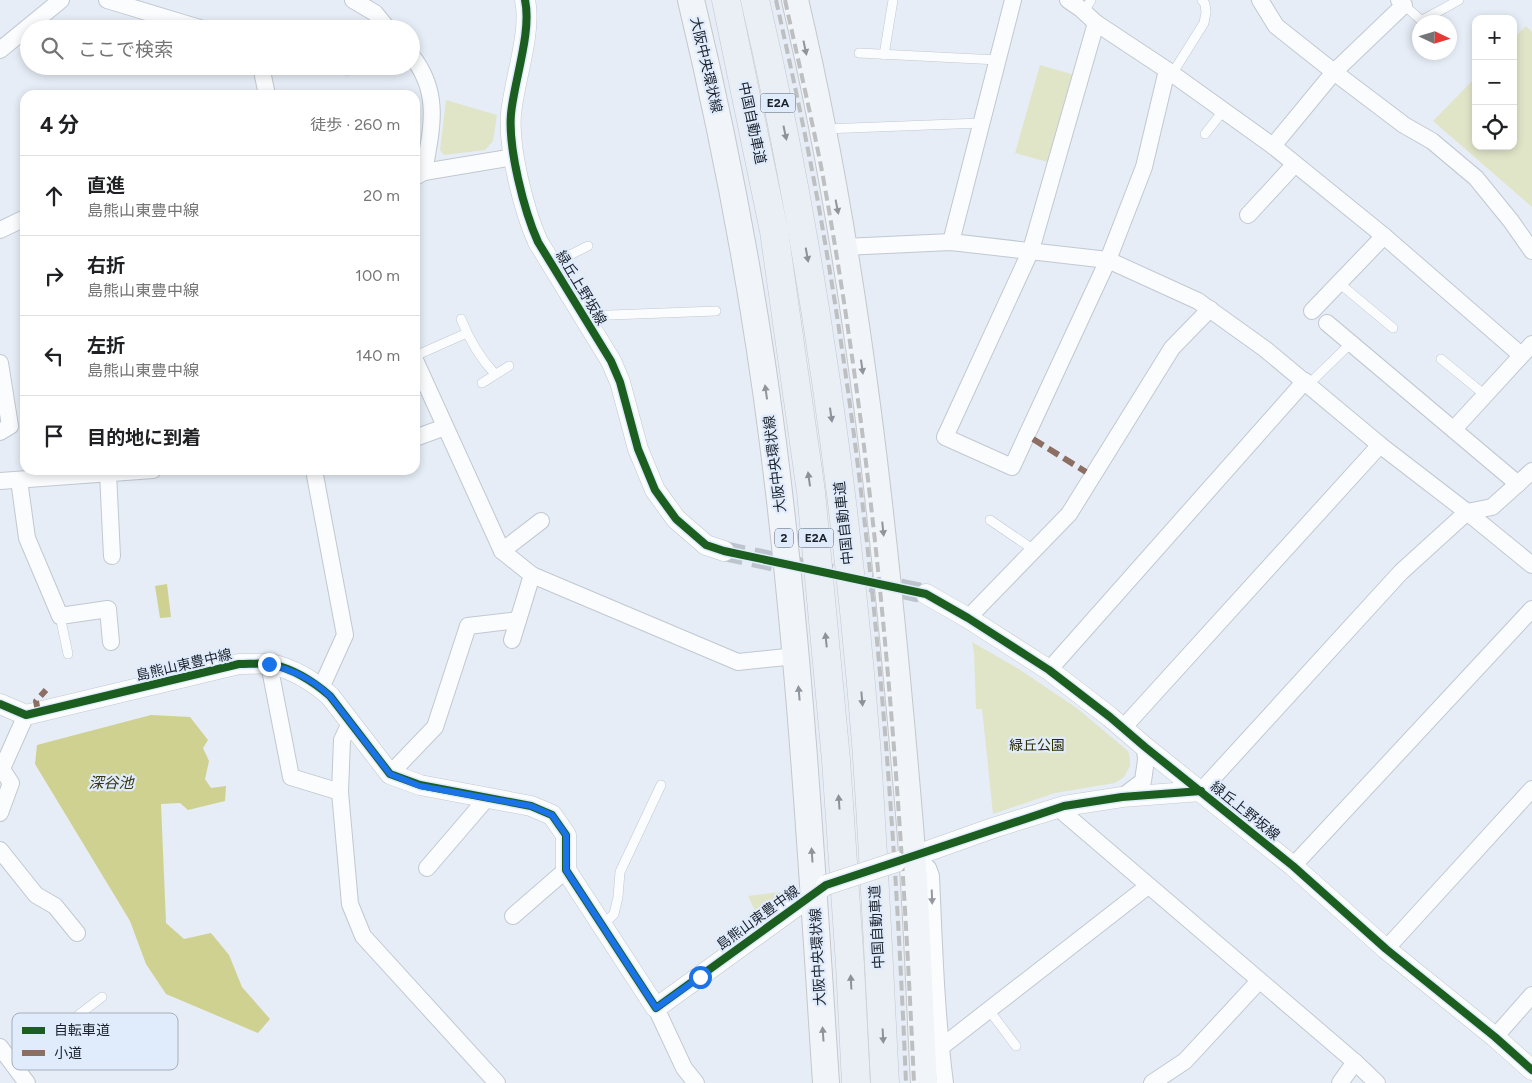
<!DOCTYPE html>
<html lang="ja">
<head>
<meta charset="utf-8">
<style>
  :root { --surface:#fff; --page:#f6f6f6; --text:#202124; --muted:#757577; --line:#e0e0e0 }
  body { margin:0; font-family:Figtree,"Noto Sans JP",sans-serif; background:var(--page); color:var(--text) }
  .controls { position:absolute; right:15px; top:15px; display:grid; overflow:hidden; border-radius:10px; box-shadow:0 2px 8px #0003 }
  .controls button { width:45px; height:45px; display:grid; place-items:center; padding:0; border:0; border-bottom:1px solid var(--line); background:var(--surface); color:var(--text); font:25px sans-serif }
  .compass { position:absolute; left:1412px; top:15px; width:45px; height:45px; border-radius:50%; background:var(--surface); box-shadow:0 2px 8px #0003; rotate:94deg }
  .stop { position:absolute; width:15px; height:15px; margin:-11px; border:4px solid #1a73e8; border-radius:50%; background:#fff }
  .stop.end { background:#1a73e8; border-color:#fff; box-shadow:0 1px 5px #0008 }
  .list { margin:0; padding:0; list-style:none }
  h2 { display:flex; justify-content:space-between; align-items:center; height:65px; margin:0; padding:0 20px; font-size:21px }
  h2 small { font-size:16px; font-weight:400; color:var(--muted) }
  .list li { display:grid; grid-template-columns:32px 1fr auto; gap:15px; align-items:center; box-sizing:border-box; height:80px; padding:0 20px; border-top:1px solid var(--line) }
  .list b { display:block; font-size:19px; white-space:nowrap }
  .list p { margin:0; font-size:16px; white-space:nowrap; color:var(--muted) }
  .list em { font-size:16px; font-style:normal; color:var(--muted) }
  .icon { flex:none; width:28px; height:28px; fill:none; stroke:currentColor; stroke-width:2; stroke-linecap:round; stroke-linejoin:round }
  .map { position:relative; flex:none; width:1532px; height:1083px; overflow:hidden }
  .search { position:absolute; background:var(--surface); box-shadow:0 2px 8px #0003; left:20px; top:20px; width:400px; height:55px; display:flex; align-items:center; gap:12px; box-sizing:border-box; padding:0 18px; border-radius:28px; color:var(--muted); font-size:19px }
  .panel { position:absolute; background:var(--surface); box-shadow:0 2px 8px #0003; left:20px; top:90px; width:400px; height:385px; border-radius:15px }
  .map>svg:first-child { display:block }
</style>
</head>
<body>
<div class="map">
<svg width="1532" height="1083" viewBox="0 0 1532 1083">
  <rect width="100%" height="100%" fill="#e6edf6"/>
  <!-- green -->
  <g fill="#e1e5c8">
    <polygon points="1526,26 1532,32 1532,207 1433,121 1476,77 1476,146 1513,146 1513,39"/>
    <polygon points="1040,65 1078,76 1051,163 1015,153"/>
    <polygon points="446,100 497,115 493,141 485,150 444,155 440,150"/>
    <polygon points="972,642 1019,669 1078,709 1128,751 1130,757 1130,766 1124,777 1115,783 1055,793 993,814 982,709 976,709 974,653"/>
    <polygon points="781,892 783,902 761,919 758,917 748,896"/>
  </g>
  <!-- water -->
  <g fill="#ced190">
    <polygon points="167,584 171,617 160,618 155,586"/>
    <polygon points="151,715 190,717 208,740 203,748 209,761 205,779 211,788 226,786 225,801 188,810 180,803 161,804 166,923 184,939 211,933 229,955 242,987 270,1019 258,1033 166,994 146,964 130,921 35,764 37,745"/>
  </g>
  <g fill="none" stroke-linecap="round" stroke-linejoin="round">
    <!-- tertiary-tunnel -->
    <polyline stroke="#bdc4cd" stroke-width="20" stroke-dasharray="20 10" stroke-linecap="butt" points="724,551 926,594"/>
    <defs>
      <g id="service">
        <polyline points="1404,5 1423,22"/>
        <polyline points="1084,12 1091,0"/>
        <polyline points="1421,21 1459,0"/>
        <polyline points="859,53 998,60"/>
        <polyline points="884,55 893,0"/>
        <polyline points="348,71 354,66"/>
        <polyline points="1172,74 1204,23 1206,12 1205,4 1202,0"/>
        <polyline points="824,129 981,123"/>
        <polyline points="1205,134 1223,111"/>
        <polyline points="552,264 588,246"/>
        <polyline points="1339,283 1393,328"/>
        <polyline points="584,316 716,311"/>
        <path d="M461 319C469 339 480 358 495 374"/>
        <polyline points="415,356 467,333"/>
        <polyline points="1441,359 1485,395"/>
        <polyline points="482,383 509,366"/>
        <polyline points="1309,384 1351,343"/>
        <polyline points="990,520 1034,550"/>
        <polyline points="60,616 68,654"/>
        <polyline points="602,926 614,914 618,897 620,872 661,785"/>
        <polyline points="989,1010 1016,1046"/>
        <polyline points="13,1065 102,997"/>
      </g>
      <g id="minor">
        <polyline points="107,0 203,29"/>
        <polyline points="353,0 375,13 388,29"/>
        <polyline points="1068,0 1081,9 1096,23 1167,70 1273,146 1384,236 1521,355"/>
        <polyline points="1260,0 1276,26 1334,72 1404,125 1432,141 1476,178 1511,221 1532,251"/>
        <polyline points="1096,23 1031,250 945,437 1012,467 1108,260 1144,167 1167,70"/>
        <polyline points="0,50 61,0"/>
        <path d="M411 55C442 93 431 130 424 172"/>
        <polyline points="261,66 267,95"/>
        <polyline points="1273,146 1334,72 1404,5 1399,0"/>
        <polyline points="415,177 424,172 514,157"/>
        <polyline points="1248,215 1295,164"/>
        <polyline points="0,230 25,218"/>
        <polyline points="951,242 1013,0"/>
        <polyline points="844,247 951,242 1108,260 1198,301 1265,349 1380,445 1467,512 1532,565"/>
        <polyline points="1312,311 1384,236"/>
        <polyline points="1327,323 1518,484"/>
        <polyline points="415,360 502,551 532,575 738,662 796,656"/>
        <polyline points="0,363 10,426 0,432"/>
        <polyline points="1454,429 1532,344"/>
        <polyline points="415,438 445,427"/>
        <polyline points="314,470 345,635 321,688"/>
        <polyline points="108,473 112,556"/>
        <polyline points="19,480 27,538 60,616 108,609 111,642"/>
        <polyline points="0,481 153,470"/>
        <polyline points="502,551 541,521"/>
        <polyline points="968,618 1069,514 1172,348 1210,309"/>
        <polyline points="512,640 532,575"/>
        <polyline points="269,664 291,777 340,792"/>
        <polyline points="1049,670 1305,381"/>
        <polyline points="350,723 342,740 340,792 350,904 363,936 497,1083"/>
        <polyline points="1123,728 1380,445"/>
        <polyline points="0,773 26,715"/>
        <polyline points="390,774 435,727 468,626 518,620"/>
        <polyline points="1201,791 1401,572 1467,512 1492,507 1532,471"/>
        <polyline points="1122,797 1143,781 1146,760 1145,747"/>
        <polyline points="1058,808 1355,1062 1377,1083"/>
        <polyline points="0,813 11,783 2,769"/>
        <polyline points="0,850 36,895 55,906 77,933"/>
        <path d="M912 857 928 868 931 876C934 945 936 1014 945 1083"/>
        <polyline points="1293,866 1532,609"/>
        <polyline points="427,868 488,797"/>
        <polyline points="513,916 566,870"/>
        <polyline points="1386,949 1532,789"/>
        <polyline points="656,1008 684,1068 696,1083"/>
        <polyline points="1495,1037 1532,995"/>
        <polyline points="0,1047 27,1083"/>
        <polyline points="940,1048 1148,886"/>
        <polyline points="1152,1083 1185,1061 1259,981"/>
        <polyline points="1340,1083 1355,1062"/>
      </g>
      <g id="tertiary">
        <path d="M525 0C532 32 514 81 511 114 508 148 524 211 538 242L611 361 620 382 638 449 655 490 676 519 706 545 724 551"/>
        <polyline points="926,594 968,618 1049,670 1110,717 1145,747 1293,866 1386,949 1495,1037 1532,1070"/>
        <path d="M0 704 26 715 239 664C249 664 261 663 271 664 293 669 313 681 330 696L390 774 420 785 531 806 552 815 566 835V870L656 1008 823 887"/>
        <polyline points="900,861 993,828 1064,806 1122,797 1201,791"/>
      </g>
      <g id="primary">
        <path d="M691 0C726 146 754 294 773 443 800 655 812 869 826 1083"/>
        <path d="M795 0C858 268 886 541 909 814 917 904 919 994 924 1083"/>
      </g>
      <g id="motorway">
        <polyline points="726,0 774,231 811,492 836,760 850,965 856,1083"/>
        <path d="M755 0C812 244 846 493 866 743 874 856 879 970 885 1083"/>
      </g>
    </defs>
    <!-- service casing -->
    <use href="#service" stroke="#c1c8d1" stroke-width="10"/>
    <!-- minor casing -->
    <use href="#minor" stroke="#c1c8d1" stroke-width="18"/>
    <!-- tertiary casing -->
    <use href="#tertiary" stroke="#c1c8d1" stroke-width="21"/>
    <!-- primary casing -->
    <use href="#primary" stroke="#c4c8cd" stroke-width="28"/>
    <!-- motorway casing -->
    <use href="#motorway" stroke="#c4c8cd" stroke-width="29"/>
    <!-- service -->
    <use href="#service" stroke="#fbfcfe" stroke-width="9"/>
    <!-- minor -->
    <use href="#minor" stroke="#fbfcfe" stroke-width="16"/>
    <!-- tertiary -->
    <use href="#tertiary" stroke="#fbfcfe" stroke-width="20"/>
    <!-- primary -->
    <use href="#primary" stroke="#f1f4f8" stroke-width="26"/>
    <!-- motorway -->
    <use href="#motorway" stroke="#e9eff5" stroke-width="28"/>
    <!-- rail -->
    <g stroke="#bdbfc1" stroke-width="4" stroke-dasharray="10 5" stroke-linecap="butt">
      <path d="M776 0C793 77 810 154 823 231 872 512 894 798 906 1083"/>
      <path d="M785 0C797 55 810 111 821 166 877 469 900 776 914 1083"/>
    </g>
    <defs>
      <polyline id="tertiary-bridge" points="826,885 896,862"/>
    </defs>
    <!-- tertiary-bridge casing -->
    <use href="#tertiary-bridge" stroke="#c1c8d1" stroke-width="21" stroke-linecap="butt"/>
    <!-- tertiary-bridge -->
    <use href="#tertiary-bridge" stroke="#fbfcfe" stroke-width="20"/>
    <!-- quiet -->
    <g stroke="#8d6e63" stroke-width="6" stroke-dasharray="12 6" stroke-linecap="butt">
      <polyline points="1033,439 1086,472"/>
      <polyline points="38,712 36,701 46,690"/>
    </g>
    <defs>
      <g id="cycleway">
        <path d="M525 0C532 32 514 81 511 114 508 148 524 211 538 242L611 361 620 382 638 449 655 490 676 519 706 545 724 551 926 594 968 618 1049 670 1110 717 1145 747 1293 866 1386 949 1495 1037 1532 1070"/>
        <path d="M0 704 26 715 239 664C249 664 261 663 271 664 293 669 313 681 330 696L390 774 420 785 531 806 552 815 566 835V870L656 1008 826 885 1064 806 1122 797 1201 791"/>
      </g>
    </defs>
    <!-- cycleway casing -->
    <use href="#cycleway" stroke="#e0ecfc" stroke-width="11"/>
    <!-- cycleway -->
    <use href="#cycleway" stroke="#1b5e20" stroke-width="8"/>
  </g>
  <!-- one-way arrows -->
  <defs><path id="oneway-solid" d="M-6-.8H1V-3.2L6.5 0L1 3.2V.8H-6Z" transform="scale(1.25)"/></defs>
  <g fill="#90959c">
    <use href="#oneway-solid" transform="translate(805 48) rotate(78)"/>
    <use href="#oneway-solid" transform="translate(837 207) rotate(79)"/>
    <use href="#oneway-solid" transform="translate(862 367) rotate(82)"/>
    <use href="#oneway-solid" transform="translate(766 392) rotate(-98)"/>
    <use href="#oneway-solid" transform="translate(883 529) rotate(84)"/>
    <use href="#oneway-solid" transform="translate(799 693) rotate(-95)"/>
    <use href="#oneway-solid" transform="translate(812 855) rotate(-94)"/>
    <use href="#oneway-solid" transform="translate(823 1034) rotate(-94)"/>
  </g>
  <g fill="#8c929a">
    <use href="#oneway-solid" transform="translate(785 133) rotate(78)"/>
    <use href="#oneway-solid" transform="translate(807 255) rotate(80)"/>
    <use href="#oneway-solid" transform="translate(831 415) rotate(82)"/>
    <use href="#oneway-solid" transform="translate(809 479) rotate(-98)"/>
    <use href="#oneway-solid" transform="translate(826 640) rotate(-96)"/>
    <use href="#oneway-solid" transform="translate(862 699) rotate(85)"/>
    <use href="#oneway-solid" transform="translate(839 802) rotate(-94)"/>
    <use href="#oneway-solid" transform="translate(851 982) rotate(-93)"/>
    <use href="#oneway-solid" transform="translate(883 1036) rotate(87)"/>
  </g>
  <use fill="#96999f" href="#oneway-solid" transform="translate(932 897) rotate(88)"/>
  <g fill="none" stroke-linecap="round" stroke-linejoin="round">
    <!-- route -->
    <path stroke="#1a73e8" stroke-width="6" d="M269 664C294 671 311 678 330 696L390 774 420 786 531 806 552 815 566 835V870L656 1008 700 977"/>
  </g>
  <g text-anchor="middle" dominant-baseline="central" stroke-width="4.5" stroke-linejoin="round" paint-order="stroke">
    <!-- shield labels -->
    <g fill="#e0ecfc" stroke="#555e6a" stroke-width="1">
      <rect x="760.5" y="93.5" width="35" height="19" rx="4"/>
      <rect x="775" y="528.5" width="18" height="19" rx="4"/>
      <rect x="798.5" y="528.5" width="35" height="19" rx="4"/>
    </g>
    <g font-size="12" font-weight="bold" fill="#1a212b">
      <text x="778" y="103">E2A</text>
      <text x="784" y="538">2</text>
      <text x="816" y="538">E2A</text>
    </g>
    <!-- street labels -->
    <g font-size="14" fill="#1a212b" stroke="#e0ecfc">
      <text transform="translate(706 65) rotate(77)">大阪中央環状線</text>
      <text transform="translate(752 123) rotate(78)">中国自動車道</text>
      <text transform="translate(581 288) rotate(59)">緑丘上野坂線</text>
      <text transform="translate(775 464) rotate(-97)">大阪中央環状線</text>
      <text transform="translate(844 523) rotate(-96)">中国自動車道</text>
      <text transform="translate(184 665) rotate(-13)">島熊山東豊中線</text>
      <text transform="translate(1245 811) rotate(39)">緑丘上野坂線</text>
      <text transform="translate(758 918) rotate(-36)">島熊山東豊中線</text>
      <text transform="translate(877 927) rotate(-93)">中国自動車道</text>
      <text transform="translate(818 957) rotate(-93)">大阪中央環状線</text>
    </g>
    <!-- park labels -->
    <g font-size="14" fill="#2c2c02" stroke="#e0ecfc">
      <text x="1037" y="745">緑丘公園</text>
    </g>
    <!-- water labels -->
    <g font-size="15" font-style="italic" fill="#37360d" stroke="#e0ecfc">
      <text x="111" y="783">深谷池</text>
    </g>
  </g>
  <!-- legend -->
  <rect x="12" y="1013" width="166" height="57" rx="8" fill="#e0ecfc" stroke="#a5afbd" stroke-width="1"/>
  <rect x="22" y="1027" width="23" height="7" fill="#1b5e20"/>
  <rect x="22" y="1050" width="23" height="6" fill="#8d6e63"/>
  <g font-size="14" fill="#1a212b">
    <text x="54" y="1035">自転車道</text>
    <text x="54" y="1058">小道</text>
  </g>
</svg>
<div class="controls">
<button>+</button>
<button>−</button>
<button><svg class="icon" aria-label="locate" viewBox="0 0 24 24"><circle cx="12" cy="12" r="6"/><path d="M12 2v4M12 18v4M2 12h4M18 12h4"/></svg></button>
</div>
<svg class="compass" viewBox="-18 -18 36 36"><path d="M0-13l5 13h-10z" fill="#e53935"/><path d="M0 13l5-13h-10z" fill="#757577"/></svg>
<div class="stop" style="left:700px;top:977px"></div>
<div class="stop end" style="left:269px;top:664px"></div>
<div class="search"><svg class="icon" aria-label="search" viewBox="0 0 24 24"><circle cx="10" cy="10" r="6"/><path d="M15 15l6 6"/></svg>ここで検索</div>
<section class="panel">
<h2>4 分<small>徒歩 · 260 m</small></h2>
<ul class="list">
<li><svg class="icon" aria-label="ahead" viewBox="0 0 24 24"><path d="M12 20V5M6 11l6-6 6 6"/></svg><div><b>直進</b><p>島熊山東豊中線</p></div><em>20 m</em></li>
<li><svg class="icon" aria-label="right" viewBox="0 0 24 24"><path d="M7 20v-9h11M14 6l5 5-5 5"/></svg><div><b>右折</b><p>島熊山東豊中線</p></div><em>100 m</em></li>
<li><svg class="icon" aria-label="left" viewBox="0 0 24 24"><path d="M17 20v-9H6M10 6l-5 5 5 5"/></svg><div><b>左折</b><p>島熊山東豊中線</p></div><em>140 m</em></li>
<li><svg class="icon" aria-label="arrive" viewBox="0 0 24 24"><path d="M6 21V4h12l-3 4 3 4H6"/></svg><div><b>目的地に到着</b></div></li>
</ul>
</section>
</div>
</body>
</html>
